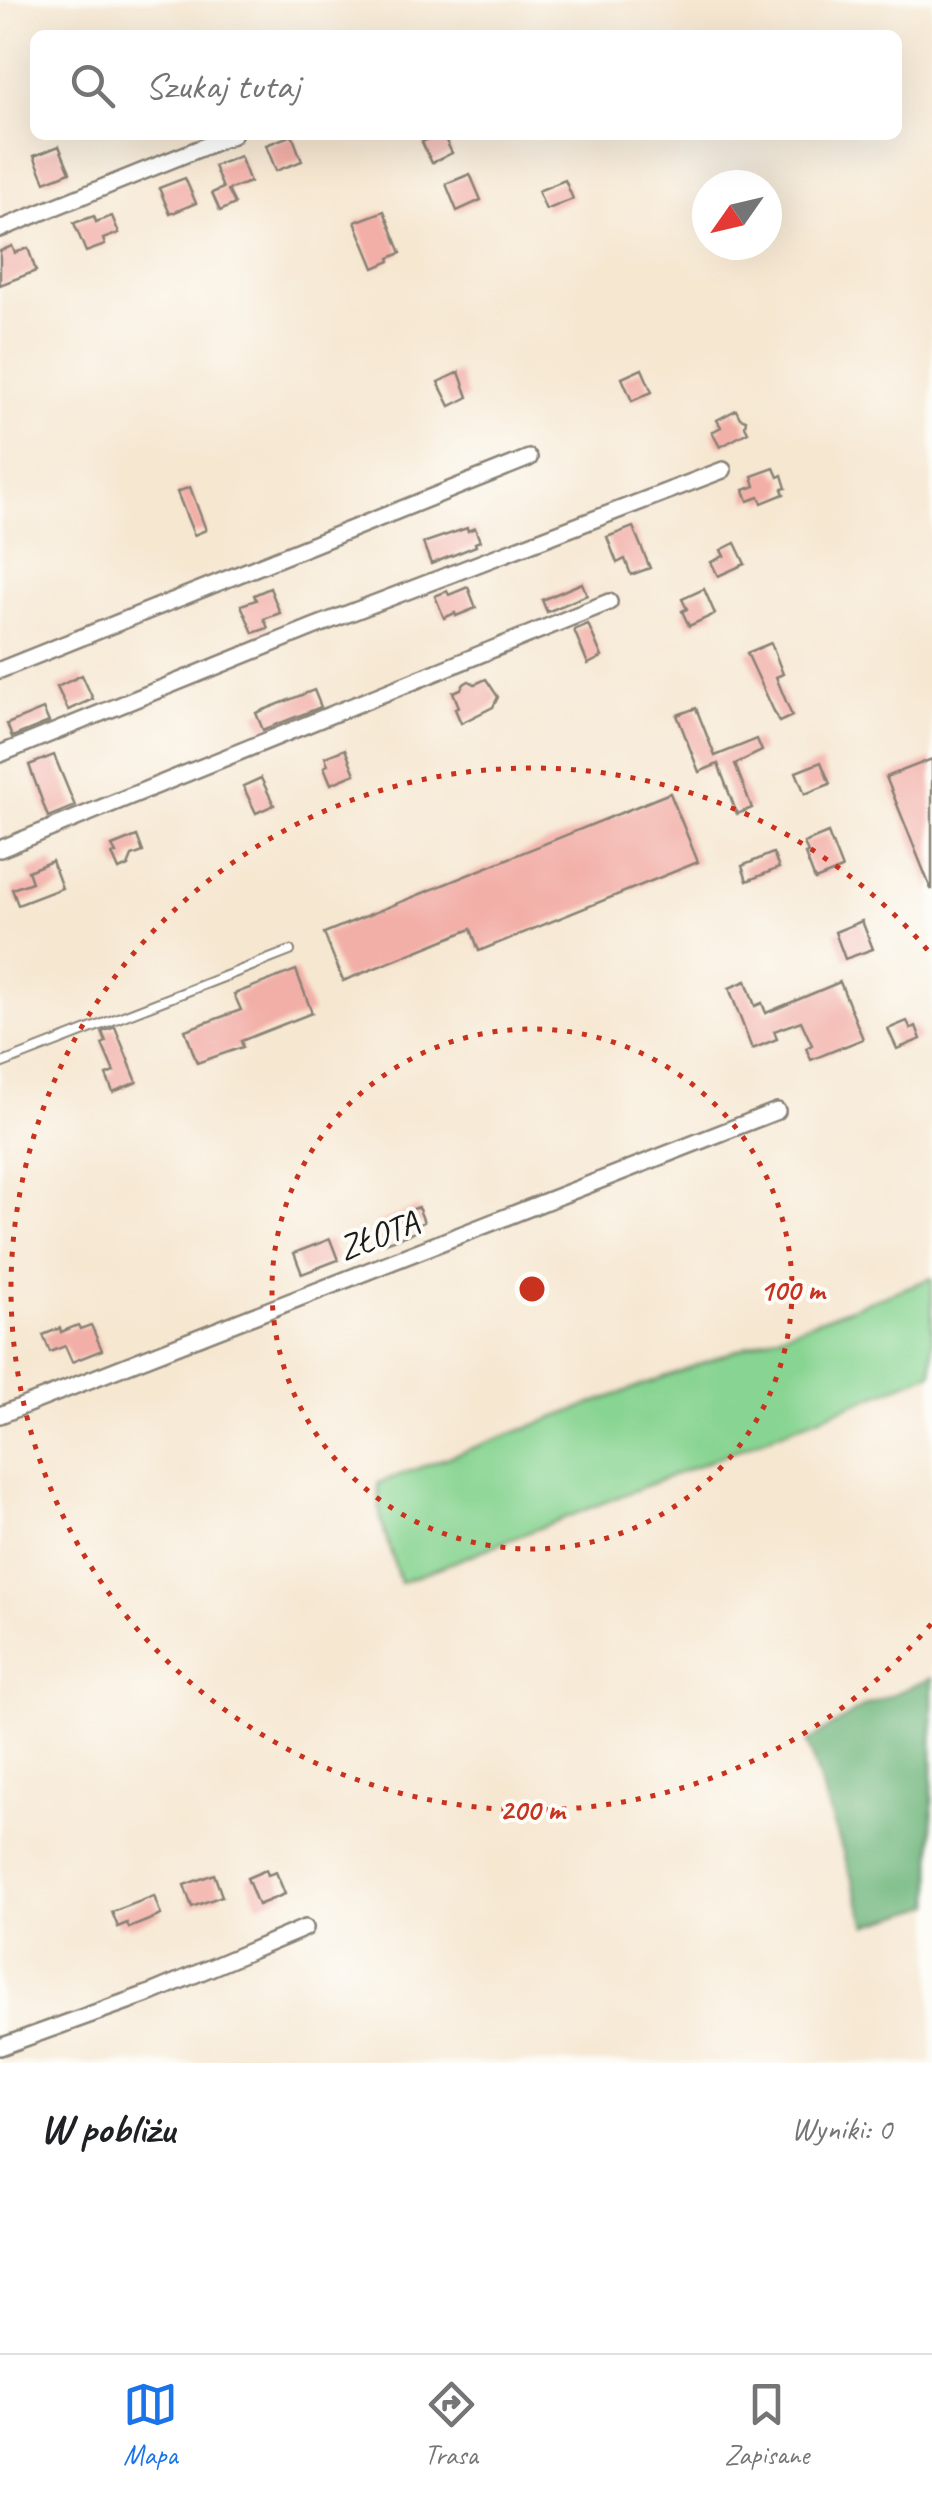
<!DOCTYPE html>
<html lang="pl">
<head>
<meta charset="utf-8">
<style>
  :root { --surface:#fff; --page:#f2f2f2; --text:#202124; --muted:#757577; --line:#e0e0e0; --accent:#1a73e8 }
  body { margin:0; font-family:Caveat,sans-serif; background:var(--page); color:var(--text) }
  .compass { position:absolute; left:692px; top:170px; width:90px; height:90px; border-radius:50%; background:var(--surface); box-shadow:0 10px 40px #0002; rotate:236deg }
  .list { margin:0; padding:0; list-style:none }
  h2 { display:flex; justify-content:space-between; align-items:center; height:130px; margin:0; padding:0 40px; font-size:42px }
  h2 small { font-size:32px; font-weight:400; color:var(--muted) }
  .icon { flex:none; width:55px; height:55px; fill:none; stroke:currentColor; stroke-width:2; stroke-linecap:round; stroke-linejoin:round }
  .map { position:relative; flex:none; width:932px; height:2063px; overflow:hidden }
  .search { position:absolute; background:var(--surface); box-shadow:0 10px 40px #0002; left:30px; right:30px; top:30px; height:110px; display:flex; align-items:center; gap:25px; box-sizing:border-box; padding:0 35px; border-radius:15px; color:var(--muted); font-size:38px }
  .sheet { height:290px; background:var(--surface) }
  nav { display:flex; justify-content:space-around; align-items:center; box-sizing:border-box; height:140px; border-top:2px solid var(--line); background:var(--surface); font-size:28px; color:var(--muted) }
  nav a { display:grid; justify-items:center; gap:5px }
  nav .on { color:var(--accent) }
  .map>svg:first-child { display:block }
</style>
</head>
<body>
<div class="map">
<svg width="932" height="2063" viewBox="0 0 932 2063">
  <rect width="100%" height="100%" fill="#fdfcf7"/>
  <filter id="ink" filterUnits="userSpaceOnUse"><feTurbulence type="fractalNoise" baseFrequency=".01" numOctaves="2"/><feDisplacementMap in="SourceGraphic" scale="20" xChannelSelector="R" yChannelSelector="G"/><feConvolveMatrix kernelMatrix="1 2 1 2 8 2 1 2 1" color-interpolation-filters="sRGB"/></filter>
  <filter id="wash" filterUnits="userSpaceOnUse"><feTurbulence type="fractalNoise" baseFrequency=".0048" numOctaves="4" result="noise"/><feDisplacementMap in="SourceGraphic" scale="40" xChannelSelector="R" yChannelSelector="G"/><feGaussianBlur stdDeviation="2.25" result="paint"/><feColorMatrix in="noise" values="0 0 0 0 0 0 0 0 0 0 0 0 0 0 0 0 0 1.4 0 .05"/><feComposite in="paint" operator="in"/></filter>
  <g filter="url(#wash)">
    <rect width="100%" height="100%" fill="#f6e7d1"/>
    <!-- green -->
    <polygon fill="#88d492" stroke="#527857" stroke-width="2.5" points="932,1278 932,1373 400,1583 381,1520 378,1483"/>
    <!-- forest -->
    <polygon fill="#6eb67c" stroke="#45694c" stroke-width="2.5" points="932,1678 932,1905 867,1925 807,1742 864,1706"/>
    <g id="blocks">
      <!-- building -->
      <g fill="#f2afa7">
        <polygon points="292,135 302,161 276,171 266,145"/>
        <polygon points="437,135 443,135 452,153 432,163 422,142"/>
        <polygon points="59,146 70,172 45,182 34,156"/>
        <polygon points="240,156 250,182 228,190 235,204 220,211 212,193 223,188 214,166"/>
        <polygon points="470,174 481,200 457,211 446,184"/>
        <polygon points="185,178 196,203 170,214 159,188"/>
        <polygon points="565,180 573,199 546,210 538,191"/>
        <polygon points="384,211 401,253 389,258 390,261 374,268 355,222"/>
        <polygon points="94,216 96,222 112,216 119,233 103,239 105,245 86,252 74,223"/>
        <polygon points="12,246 15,253 28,248 36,271 0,285 0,251"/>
        <polygon points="642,369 652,392 632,401 622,378"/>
        <polygon points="459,372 468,397 450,406 438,382"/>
        <polygon points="736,410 740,418 746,420 745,426 748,432 720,447 712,432 721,427 717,420"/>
        <polygon points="774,468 778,477 782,475 786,488 782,489 784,494 762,503 759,497 748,501 744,490 755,486 752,476"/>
        <polygon points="190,487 206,530 194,535 177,492"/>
        <polygon points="633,527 650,568 631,575 625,559 617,563 607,537"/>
        <polygon points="467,528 468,531 475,528 480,541 475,543 476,546 431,564 423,543"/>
        <polygon points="735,543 745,564 718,576 711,562 724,556 721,550"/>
        <polygon points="582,583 587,595 547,612 542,600"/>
        <polygon points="468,587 476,608 456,616 455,613 444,618 435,596 447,591 449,595"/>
        <polygon points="270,588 280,613 264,619 268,628 253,633 241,605 256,600 254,595"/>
        <polygon points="704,589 715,614 689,626 682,611 687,609 682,599"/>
        <polygon points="588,624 602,657 588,664 574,630"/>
        <polygon points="771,643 783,674 776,677 792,716 779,722 747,653"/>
        <polygon points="82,675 93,699 68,710 57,687"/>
        <polygon points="486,679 498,697 493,707 461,723 455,709 459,707 453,692 461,689 464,684 469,681 475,684"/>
        <polygon points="314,690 321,707 263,730 256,713"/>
        <polygon points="696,708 715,756 757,739 762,751 735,764 752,808 737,814 718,764 699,772 677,715"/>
        <polygon points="43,709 49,722 12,737 7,724"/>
        <polygon points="345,749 355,774 331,784 324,767 328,765 325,757"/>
        <polygon points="54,755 75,806 48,817 29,765"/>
        <polygon points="932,759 932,889 931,889 886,777"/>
        <polygon points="821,762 830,784 805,794 796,772"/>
        <polygon points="261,778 274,805 256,813 243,786"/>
        <polygon points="670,793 698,862 479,951 471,929 343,981 324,933"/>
        <polygon points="828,833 842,869 815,880 805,854 808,853 804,843"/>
        <polygon points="137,836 143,852 132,856 128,866 119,870 112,854 116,853 112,846"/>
        <polygon points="773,853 779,868 747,881 742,866"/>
        <polygon points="52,861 62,888 18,905 12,889 32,882 28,871"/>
        <polygon points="862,921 873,949 845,959 835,932"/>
        <polygon points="296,970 312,1013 241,1041 243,1047 197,1063 185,1030 241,1010 234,994"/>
        <polygon points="746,981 755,1006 762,1003 766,1013 840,982 863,1039 811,1060 806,1048 812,1045 801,1021 774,1031 777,1039 752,1049 729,988"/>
        <polygon points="907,1021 911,1029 916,1026 921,1039 897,1049 888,1029"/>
        <polygon points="115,1027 137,1082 113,1092 106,1075 114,1072 102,1044 106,1042 102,1032"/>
        <polygon points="418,1207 424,1222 416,1226 418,1231 383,1244 375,1224"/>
        <polygon points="330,1239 338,1260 302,1274 294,1253"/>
        <polygon points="78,1325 80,1329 91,1325 102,1350 72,1362 65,1346 50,1352 43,1335 60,1328 61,1332"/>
        <polygon points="266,1870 268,1875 276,1872 285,1894 258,1905 247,1878"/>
        <polygon points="214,1874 222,1896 192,1907 184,1885"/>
        <polygon points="154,1896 161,1915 129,1928 127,1923 118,1927 112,1912"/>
      </g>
    </g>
  </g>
  <g filter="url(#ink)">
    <use href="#blocks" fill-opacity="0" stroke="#898276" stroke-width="2.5"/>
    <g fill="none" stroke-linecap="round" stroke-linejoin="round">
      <defs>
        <polyline id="service" points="0,1064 290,951"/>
        <g id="minor">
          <polyline points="0,229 233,135"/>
          <polyline points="0,670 529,458"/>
          <polyline points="0,754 313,627 723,470"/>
          <polyline points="0,849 609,602"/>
          <polyline points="0,1415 777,1111"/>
          <polyline points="0,2047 153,1992 305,1928"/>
        </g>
      </defs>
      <!-- service casing -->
      <use href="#service" stroke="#898276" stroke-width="12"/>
      <!-- minor casing -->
      <use href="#minor" stroke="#898276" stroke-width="20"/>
      <!-- service -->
      <use href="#service" stroke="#fff" stroke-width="8"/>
      <!-- minor -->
      <use href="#minor" stroke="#fff" stroke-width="15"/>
    </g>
  </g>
  <!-- distance rings -->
  <g fill="none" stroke="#c8321e" stroke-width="5" stroke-dasharray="5 10">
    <circle cx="532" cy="1289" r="260"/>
    <path d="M931 1624A521 521 0 1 1 931 954"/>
  </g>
  <g text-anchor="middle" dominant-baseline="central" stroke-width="8" stroke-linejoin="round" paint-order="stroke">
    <!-- street labels -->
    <g font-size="35" fill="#1c1c1c" stroke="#fdfcf7">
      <text transform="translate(378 1235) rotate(-21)">ZŁOTA</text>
    </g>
  </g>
  <circle cx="532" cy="1289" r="15" fill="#c8321e" stroke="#fdfcf7" stroke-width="5"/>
  <g font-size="30" text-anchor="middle" font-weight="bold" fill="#c8321e" stroke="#fdfcf7" stroke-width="8" stroke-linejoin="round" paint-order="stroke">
    <text x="792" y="1300">100 m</text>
    <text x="532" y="1820">200 m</text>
  </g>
</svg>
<svg class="compass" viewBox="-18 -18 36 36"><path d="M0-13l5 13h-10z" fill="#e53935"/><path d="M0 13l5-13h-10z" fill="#757577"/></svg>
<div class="search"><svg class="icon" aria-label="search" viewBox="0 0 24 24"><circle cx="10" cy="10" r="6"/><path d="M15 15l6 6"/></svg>Szukaj tutaj</div>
</div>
<section class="sheet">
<h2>W pobliżu<small>Wyniki: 0</small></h2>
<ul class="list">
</ul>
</section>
<nav>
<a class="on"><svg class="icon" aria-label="map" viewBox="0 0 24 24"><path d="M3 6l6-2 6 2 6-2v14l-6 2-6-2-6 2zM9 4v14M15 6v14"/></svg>Mapa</a>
<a><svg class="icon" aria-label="directions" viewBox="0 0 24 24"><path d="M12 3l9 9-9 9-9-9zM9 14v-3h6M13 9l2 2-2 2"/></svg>Trasa</a>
<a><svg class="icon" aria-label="saved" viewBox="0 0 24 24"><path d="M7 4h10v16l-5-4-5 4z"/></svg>Zapisane</a>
</nav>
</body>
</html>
